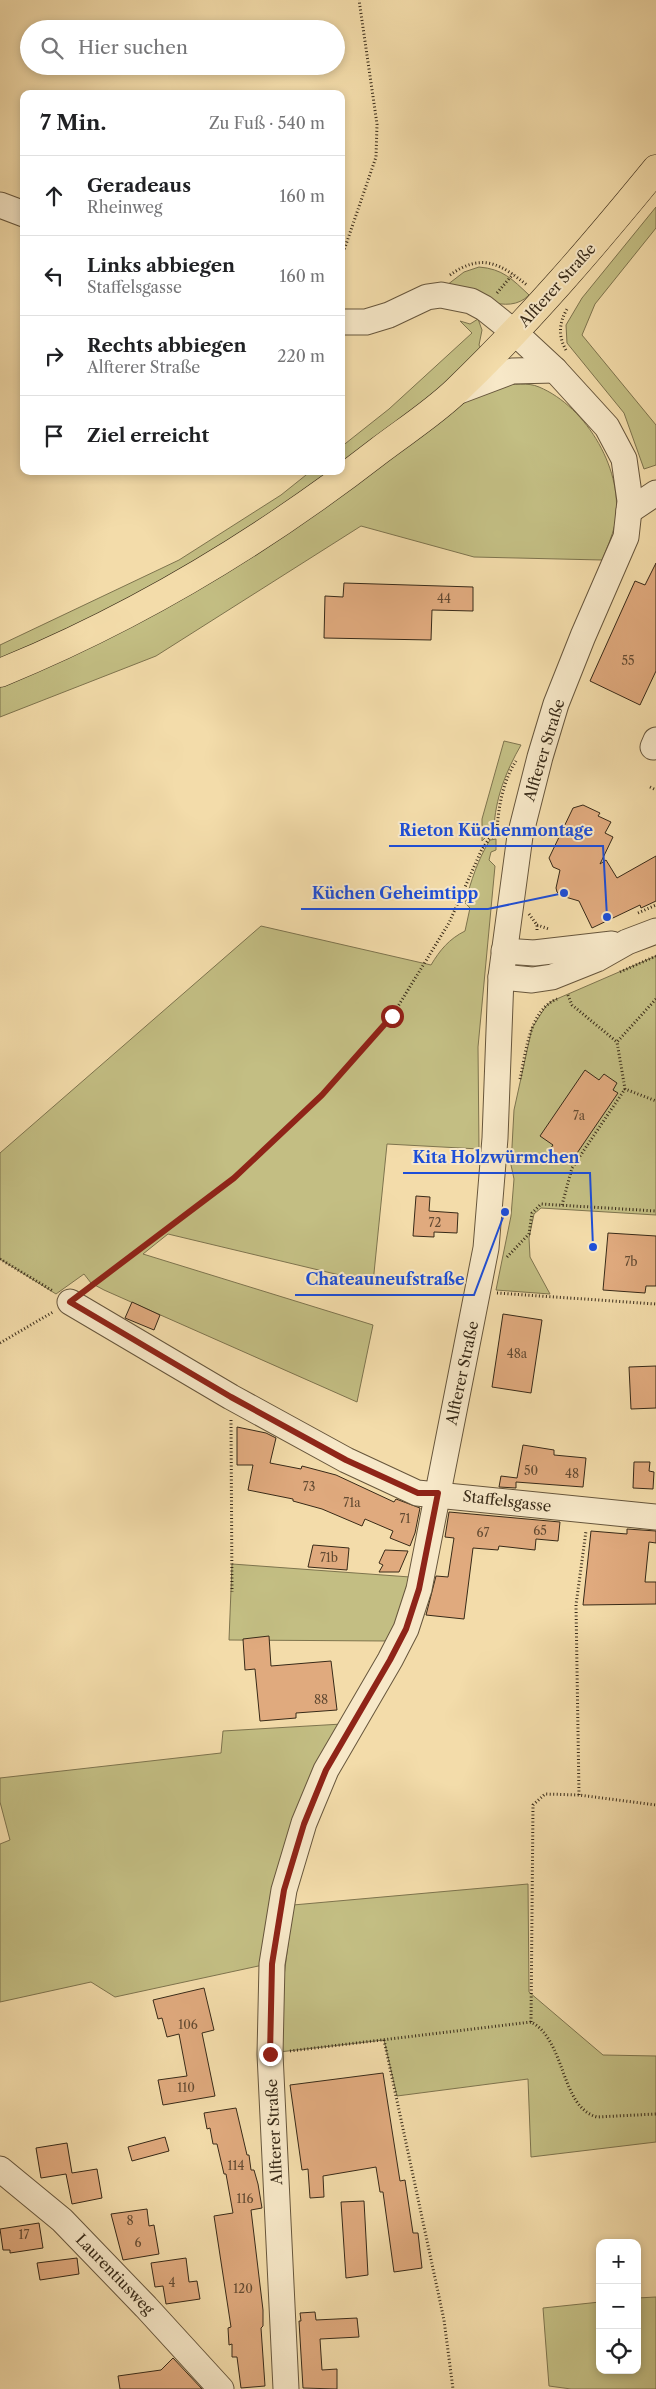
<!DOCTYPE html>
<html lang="de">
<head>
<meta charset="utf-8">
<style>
  :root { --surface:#fff; --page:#f6f6f6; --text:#202124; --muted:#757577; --line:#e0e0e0 }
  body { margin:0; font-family:"Libre Caslon Text",serif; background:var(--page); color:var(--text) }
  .controls { position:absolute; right:15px; bottom:15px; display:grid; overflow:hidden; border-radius:10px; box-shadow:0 2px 8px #0003 }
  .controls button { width:45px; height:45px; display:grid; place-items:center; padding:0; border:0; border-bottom:1px solid var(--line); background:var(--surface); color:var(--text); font:25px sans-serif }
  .stop { position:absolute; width:15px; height:15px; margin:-11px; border:4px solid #8f2418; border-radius:50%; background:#fff }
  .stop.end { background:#8f2418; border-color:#fff; box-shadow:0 1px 5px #0008 }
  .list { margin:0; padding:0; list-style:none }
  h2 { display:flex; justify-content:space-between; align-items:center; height:65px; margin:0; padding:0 20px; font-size:21px }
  h2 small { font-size:16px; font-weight:400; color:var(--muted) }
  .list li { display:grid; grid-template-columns:32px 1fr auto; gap:15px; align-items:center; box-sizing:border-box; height:80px; padding:0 20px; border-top:1px solid var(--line) }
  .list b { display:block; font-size:19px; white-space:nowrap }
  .list p { margin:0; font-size:16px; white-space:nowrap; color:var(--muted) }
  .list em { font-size:16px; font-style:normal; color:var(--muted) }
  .icon { flex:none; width:28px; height:28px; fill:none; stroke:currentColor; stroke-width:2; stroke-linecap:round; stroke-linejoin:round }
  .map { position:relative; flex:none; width:656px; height:2389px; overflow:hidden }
  .search { position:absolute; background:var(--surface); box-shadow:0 2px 8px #0003; left:20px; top:20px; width:325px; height:55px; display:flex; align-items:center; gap:12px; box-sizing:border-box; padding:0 18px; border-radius:28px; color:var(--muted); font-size:19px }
  .panel { position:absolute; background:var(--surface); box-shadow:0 2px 8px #0003; left:20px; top:90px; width:325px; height:385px; border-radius:10px }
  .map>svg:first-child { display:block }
</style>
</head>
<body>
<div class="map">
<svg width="656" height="2389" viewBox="0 0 656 2389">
  <rect width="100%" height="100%" fill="#f3dcaa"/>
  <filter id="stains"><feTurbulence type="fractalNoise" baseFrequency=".004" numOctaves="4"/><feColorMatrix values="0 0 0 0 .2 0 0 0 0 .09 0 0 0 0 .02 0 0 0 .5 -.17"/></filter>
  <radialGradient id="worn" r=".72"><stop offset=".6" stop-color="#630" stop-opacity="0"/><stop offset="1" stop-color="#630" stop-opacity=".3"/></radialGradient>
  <!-- green -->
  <g fill="#c3be83" stroke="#7e744e">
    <polygon points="656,207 656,228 595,304 582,335 656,425 656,465 644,469 624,413 567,343 566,325 582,298"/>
    <path d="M479 267C503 269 512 279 529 295 508 317 471 294 447 285L464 272Z"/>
    <path d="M478 319 482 330 479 345 501 385C513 385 528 382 539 387 587 407 625 472 615 524 612 537 607 548 602 560L474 557 361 526 156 656 0 717V645L179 560 281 495 311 471H341V447L389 409 472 333 460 321 470 324Z"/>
    <path d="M504 741 521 745C506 771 495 799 494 829L482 841V819Z"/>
    <path d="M496 839V850L491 852 489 860 495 866 478 1047 479 1149 387 1144 373 1283 168 1234 143 1254 373 1325 357 1402 104 1290 91 1283 84 1274 56 1294 0 1259V1153L261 926 431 965C440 950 449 939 465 931L470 908 465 903C471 881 478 859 490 840Z"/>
    <polygon points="656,956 656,1215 541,1208 534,1214 529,1238 530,1257 550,1294 496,1290 511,1216 514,1179 511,1165 514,1110 532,1028 546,1006 552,1001"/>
    <polygon points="232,1564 410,1577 406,1595 389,1641 229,1640"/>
    <polygon points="342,1724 263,1965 115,1997 91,1982 0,2002 0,1844 10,1840 0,1802 0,1778 221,1753 223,1731"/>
    <polygon points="528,1884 529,1992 603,2055 656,2056 656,2142 531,2157 528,2079 397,2096 384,2040 279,2052 281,2000 293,1905"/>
    <polygon points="656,2297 656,2389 571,2389 549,2386 543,2308 600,2302 600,2370 637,2370 637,2298"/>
  </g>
  <!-- building -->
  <g fill="#e0aa7e" stroke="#382a18">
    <polygon points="656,563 656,671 640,705 590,681 635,581 645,585"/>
    <polygon points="344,583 473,587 473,611 432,610 431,640 324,638 325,596 343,597"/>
    <polygon points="583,805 600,813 598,816 611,822 605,833 613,837 600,864 606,860 617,878 656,856 656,901 641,908 640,905 592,928 579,901 562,896 557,892 556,888 560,870 553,867 549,858 573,808"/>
    <polygon points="585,1070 599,1080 604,1074 617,1083 613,1090 618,1093 573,1159 568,1155 563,1162 548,1152 553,1145 540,1136"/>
    <polygon points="416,1196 430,1197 429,1211 458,1213 457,1233 434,1232 434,1237 413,1236"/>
    <polygon points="608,1233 656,1236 656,1286 646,1286 645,1293 603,1290"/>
    <polygon points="132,1302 160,1315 154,1330 125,1318"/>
    <polygon points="503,1314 542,1320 531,1393 492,1387"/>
    <polygon points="656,1366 656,1408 631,1409 629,1367"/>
    <polygon points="237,1427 266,1433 276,1438 270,1463 301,1469 302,1466 336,1475 394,1502 396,1499 420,1508 415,1533 410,1546 390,1538 393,1531 365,1519 362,1526 322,1509 293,1501 293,1499 248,1490 253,1465 237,1465"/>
    <polygon points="523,1445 554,1450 554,1455 586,1458 583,1487 516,1482 516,1488 499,1487 501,1476 517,1478"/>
    <polygon points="634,1462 650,1462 649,1471 654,1472 653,1489 633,1488"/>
    <polygon points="449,1512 560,1522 558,1541 536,1539 535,1550 499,1546 498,1550 473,1548 464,1619 426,1615 436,1576 448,1577 454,1538 445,1537"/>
    <polygon points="627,1529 656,1531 656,1543 649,1542 645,1582 656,1582 656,1604 583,1605 591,1531 627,1534"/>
    <polygon points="313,1545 349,1548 347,1570 308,1567"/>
    <polygon points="385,1550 408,1551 399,1572 379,1572 383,1565 379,1563"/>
    <polygon points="269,1636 271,1666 331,1661 337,1710 296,1713 296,1718 260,1721 255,1669 245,1670 243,1639"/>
    <polygon points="204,1988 214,2030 202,2033 215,2096 163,2105 158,2080 187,2076 179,2034 167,2037 162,2018 158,2019 153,2000"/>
    <polygon points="383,2073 400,2181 405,2180 413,2233 418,2233 422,2268 394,2272 383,2192 380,2192 376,2167 323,2176 324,2197 310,2198 308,2169 302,2170 290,2085"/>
    <polygon points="236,2108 247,2155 249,2155 251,2170 254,2170 258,2184 262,2208 251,2210 263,2310 263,2326 261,2328 265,2386 241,2388 237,2357 232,2357 232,2344 229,2345 228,2328 231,2327 214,2216 233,2213 226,2174 224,2174 217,2144 213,2144 210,2128 207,2129 204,2113"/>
    <polygon points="165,2137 169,2151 132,2161 128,2147"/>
    <polygon points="67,2143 72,2173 97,2169 102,2198 72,2204 66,2174 41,2178 36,2148"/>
    <polygon points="364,2201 368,2275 346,2278 341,2202"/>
    <polygon points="147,2209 149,2226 154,2225 159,2254 123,2260 111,2214"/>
    <polygon points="39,2223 43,2248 10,2253 10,2250 3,2250 0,2229"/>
    <polygon points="77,2258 79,2274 40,2280 37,2263"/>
    <polygon points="186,2258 189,2282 197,2281 200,2299 166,2304 163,2286 155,2287 151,2263"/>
    <polygon points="315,2312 316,2320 357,2318 359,2337 320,2339 322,2370 337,2369 337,2389 303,2388 299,2321 301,2321 300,2313"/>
    <polygon points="173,2358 202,2389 120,2389 118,2376 161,2370"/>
  </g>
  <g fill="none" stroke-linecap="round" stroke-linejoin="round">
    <defs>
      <g id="minor">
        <polyline points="0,205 24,214"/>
        <polyline points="454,393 512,371 555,370"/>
        <polyline points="629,511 656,493"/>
        <polyline points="653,747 656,740"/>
        <polyline points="504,951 534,953 612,944"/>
        <polyline points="501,977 532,980 552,977 597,959 627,942 656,931"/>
        <polyline points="70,1302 231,1397 346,1460 417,1493 656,1517"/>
        <polyline points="0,2169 62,2220 146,2307 221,2389"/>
        <polyline points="286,2389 270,2054 272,1964 284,1890 304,1823 326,1770 390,1660 406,1629 419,1589 486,1248 495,1138 501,977 520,836 540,757 556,704 583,636 626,537 630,501 624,459 607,427 555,370 514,332 484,308 471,301 441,295 427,297 389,315 366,322 341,322"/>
      </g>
      <path id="major" d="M0 673C137 617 263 541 380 450 405 431 433 413 456 391 528 322 593 246 656 169"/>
    </defs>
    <!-- minor casing -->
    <use href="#minor" stroke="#67563c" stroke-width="27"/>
    <!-- major casing -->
    <use href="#major" stroke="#382a18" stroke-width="29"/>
    <!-- path -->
    <g stroke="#382a18" stroke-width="3" stroke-dasharray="1 2.5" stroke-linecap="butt">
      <polyline points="341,259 376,157 377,124 359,0"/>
      <path d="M450 275C482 252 501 264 528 286"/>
      <polyline points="497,293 513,274"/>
      <path d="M566 350C558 336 559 323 567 309"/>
      <polyline points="650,787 656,790"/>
      <path d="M497 832C498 808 503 781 516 761"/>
      <polyline points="638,913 656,905"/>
      <polyline points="529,914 537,925 537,932"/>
      <polyline points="537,925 549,929"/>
      <polyline points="620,972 656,956"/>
      <polyline points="568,995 572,1005 617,1042"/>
      <polyline points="656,999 617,1042 625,1089 656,1101"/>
      <path d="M520 1079C526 1053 529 1010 557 999"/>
      <polyline points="562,1205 572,1168 625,1089"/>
      <polyline points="507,1257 529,1234 532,1213 541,1204 656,1211"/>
      <polyline points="0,1259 53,1291"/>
      <polyline points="87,1289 234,1178 322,1095 392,1016 449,923 482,849 489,839 499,832"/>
      <polyline points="497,1293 656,1304"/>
      <polyline points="0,1343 53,1312"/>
      <polyline points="231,1420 232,1592"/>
      <polyline points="579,1795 576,1605 586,1531"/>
      <polyline points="531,2022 533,1805 545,1794 579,1795 656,1805"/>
      <polyline points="384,2040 444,2320 453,2389"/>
      <path d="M290 2051 531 2022C566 2040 560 2107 597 2117L656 2114"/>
    </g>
    <!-- minor -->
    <use href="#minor" stroke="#f7e8c8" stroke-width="25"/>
    <!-- major -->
    <use href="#major" stroke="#f3dcaa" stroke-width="28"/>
  </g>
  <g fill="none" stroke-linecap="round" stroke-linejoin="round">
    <!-- route -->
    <polyline stroke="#8f2418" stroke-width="6" points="270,2054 272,1964 284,1890 304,1824 326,1770 390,1660 406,1629 419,1589 438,1493 418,1493 346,1460 231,1397 70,1302 234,1178 322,1095 392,1016"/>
  </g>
  <g text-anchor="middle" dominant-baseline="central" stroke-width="4" stroke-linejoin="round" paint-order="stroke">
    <!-- number labels -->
    <g font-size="12" fill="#624a32">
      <text x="444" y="598">44</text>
      <text x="628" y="660">55</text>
      <text x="579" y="1115">7a</text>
      <text x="435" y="1222">72</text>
      <text x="631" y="1261">7b</text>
      <text x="517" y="1353">48a</text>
      <text x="531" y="1470">50</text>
      <text x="572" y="1473">48</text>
      <text x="309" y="1486">73</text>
      <text x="352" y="1502">71a</text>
      <text x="405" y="1518">71</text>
      <text x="540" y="1530">65</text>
      <text x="483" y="1532">67</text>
      <text x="329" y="1557">71b</text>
      <text x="321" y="1699">88</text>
      <text x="188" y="2024">106</text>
      <text x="186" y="2087">110</text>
      <text x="236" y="2165">114</text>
      <text x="245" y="2198">116</text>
      <text x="130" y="2220">8</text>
      <text x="24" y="2234">17</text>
      <text x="138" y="2242">6</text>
      <text x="172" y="2282">4</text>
      <text x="243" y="2288">120</text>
    </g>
    <!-- street labels -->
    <g font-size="15" fill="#382a18" stroke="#f7e8c8">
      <text transform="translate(557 285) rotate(-48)">Alfterer Straße</text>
      <text transform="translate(544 750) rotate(-73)">Alfterer Straße</text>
      <text transform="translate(462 1373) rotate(-78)">Alfterer Straße</text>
      <text transform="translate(507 1501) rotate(7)">Staffelsgasse</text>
      <text transform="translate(274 2132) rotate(-93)">Alfterer Straße</text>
      <text transform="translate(115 2274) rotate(46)">Laurentiusweg</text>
    </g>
  </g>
  <!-- callouts -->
  <path fill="none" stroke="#1d4ed8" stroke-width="2" d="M607 917L603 846H389M564 893L488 909H301M593 1247L590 1173H403M505 1212L474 1295H295"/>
  <g fill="#1d4ed8" stroke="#f7e8c8" stroke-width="2">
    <circle cx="607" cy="917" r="5"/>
    <circle cx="564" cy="893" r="5"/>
    <circle cx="593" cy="1247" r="5"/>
    <circle cx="505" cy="1212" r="5"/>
  </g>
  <g font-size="16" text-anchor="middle" font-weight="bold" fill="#1d4ed8" stroke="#f7e8c8" stroke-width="4" stroke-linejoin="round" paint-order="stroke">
    <text x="496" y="836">Rieton Küchenmontage</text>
    <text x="395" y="899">Küchen Geheimtipp</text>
    <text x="496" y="1163">Kita Holzwürmchen</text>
    <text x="385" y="1285">Chateauneufstraße</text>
  </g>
  <rect width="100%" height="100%" filter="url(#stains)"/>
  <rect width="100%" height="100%" fill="url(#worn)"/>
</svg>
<div class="controls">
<button>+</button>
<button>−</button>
<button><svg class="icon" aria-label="locate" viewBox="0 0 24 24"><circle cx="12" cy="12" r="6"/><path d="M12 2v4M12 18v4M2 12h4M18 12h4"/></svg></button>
</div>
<div class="stop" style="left:392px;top:1016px"></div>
<div class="stop end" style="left:270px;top:2054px"></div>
<div class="search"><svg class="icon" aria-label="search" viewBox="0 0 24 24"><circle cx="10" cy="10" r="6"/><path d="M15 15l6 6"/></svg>Hier suchen</div>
<section class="panel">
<h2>7 Min.<small>Zu Fuß · 540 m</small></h2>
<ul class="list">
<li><svg class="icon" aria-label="ahead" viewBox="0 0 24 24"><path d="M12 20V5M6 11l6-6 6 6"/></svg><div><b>Geradeaus</b><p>Rheinweg</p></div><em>160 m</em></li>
<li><svg class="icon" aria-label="left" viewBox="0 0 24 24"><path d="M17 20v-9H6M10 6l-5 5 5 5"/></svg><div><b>Links abbiegen</b><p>Staffelsgasse</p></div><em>160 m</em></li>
<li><svg class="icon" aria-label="right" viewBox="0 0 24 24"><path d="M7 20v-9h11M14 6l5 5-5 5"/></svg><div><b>Rechts abbiegen</b><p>Alfterer Straße</p></div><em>220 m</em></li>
<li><svg class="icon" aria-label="arrive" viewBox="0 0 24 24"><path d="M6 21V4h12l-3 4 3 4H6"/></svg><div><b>Ziel erreicht</b></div></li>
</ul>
</section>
</div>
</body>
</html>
